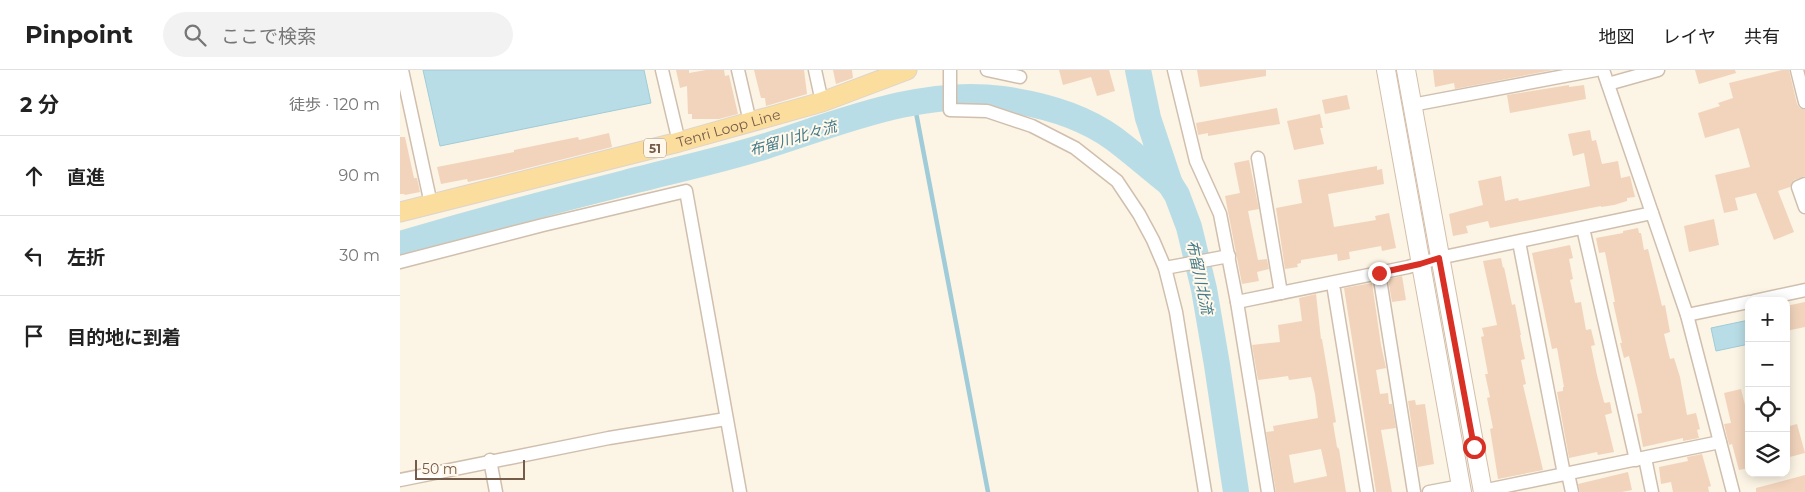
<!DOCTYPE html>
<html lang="ja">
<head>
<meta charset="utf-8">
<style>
  :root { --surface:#fff; --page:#f2f2f2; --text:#222; --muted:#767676; --line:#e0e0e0 }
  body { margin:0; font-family:Montserrat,"Noto Sans JP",sans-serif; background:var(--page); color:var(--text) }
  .controls { position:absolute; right:15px; bottom:15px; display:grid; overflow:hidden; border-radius:10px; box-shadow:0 2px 12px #0003 }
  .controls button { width:45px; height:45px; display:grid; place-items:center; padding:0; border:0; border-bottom:1px solid var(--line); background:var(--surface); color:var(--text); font:25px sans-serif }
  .scale { position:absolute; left:15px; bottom:12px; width:110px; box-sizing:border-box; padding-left:5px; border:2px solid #755b4a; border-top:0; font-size:14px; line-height:18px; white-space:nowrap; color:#755b4a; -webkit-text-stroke:4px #fff8eb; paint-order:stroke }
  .stop { position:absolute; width:15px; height:15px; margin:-11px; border:4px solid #d93025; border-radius:50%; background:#fff }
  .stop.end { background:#d93025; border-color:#fff; box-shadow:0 1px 5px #0008 }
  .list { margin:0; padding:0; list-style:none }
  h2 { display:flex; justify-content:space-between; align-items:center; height:65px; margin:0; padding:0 20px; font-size:21px }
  h2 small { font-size:16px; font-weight:400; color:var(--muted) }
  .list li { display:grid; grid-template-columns:32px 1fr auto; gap:15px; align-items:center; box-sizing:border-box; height:80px; padding:0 20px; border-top:1px solid var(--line) }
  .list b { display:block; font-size:19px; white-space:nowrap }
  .list em { font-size:16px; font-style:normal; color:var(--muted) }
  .icon { flex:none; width:28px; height:28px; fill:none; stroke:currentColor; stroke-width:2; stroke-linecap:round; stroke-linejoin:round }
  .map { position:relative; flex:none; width:1405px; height:422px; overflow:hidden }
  header { display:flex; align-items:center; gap:30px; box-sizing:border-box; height:70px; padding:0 25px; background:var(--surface); border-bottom:1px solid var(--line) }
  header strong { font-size:24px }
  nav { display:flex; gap:28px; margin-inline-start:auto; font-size:18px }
  .search { width:350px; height:45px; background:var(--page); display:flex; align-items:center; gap:12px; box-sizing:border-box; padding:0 18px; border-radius:28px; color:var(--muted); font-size:19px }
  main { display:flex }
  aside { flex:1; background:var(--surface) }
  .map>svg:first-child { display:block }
</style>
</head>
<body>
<header>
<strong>Pinpoint</strong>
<div class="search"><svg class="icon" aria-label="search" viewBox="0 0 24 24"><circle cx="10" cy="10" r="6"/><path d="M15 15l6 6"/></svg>ここで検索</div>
<nav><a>地図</a><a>レイヤ</a><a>共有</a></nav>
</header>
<main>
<aside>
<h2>2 分<small>徒歩 · 120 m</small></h2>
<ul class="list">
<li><svg class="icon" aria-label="ahead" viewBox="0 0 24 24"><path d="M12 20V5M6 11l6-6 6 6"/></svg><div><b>直進</b></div><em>90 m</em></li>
<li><svg class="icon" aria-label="left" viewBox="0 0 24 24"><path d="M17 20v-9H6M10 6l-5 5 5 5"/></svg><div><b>左折</b></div><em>30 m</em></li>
<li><svg class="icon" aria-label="arrive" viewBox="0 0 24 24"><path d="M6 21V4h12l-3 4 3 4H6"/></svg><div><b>目的地に到着</b></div></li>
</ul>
</aside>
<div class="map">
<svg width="1405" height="422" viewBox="0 0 1405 422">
  <rect width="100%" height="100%" fill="#fcf4e4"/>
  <!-- water -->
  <g fill="#b9dde6" stroke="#9fccd8">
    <polygon points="23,0 244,0 251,33 40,76"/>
    <polygon points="1349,250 1349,274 1316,281 1311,258"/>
  </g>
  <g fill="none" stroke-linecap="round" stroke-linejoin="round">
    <!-- stream -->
    <polyline stroke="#9fccd8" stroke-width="4.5" points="514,32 588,422"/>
    <!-- river -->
    <g stroke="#b9dde6" stroke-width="26">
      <polyline points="738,0 748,48 770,114 777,125 789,157 804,219 817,295 836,422"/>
      <path d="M0 174C75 152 149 132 225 113 271 101 318 91 363 77 439 53 520 18 602 29 640 34 681 45 713 68 732 82 751 99 770 114"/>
    </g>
  </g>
  <!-- building -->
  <g fill="#f2d4bc" fill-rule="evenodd">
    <polygon points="276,0 289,0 289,3 306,0 324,0 325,6 329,5 338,44 319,49 292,49 292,44 288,44 287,16 280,18"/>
    <polygon points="354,0 404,0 407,24 366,36 365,28 361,28"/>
    <polygon points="433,0 452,0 453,8 436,14"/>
    <polygon points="659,0 709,0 715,21 697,26 691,7 663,15"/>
    <polygon points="797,0 866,0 866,6 800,17"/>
    <polygon points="1033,0 1153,0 1055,19 1054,13 1035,17"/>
    <polygon points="1295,0 1335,0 1336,3 1299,14"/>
    <polygon points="1382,0 1389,0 1397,34 1400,38 1405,40 1405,106 1394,110 1390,117 1378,121 1394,162 1374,170 1356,123 1335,128 1338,140 1324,143 1315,105 1350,97 1339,58 1305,68 1298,43 1320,36 1318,33 1333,28 1329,13"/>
    <polygon points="1169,15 1169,17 1184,15 1186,29 1110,43 1107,25"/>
    <polygon points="947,25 950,39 925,44 922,30"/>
    <polygon points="877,38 880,54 808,66 808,63 798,65 796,53"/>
    <polygon points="920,44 923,58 920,58 924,74 894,80 887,51"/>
    <polygon points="1190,60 1192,71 1196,70 1202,94 1218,91 1221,108 1230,106 1235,127 1227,128 1227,131 1214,135 1201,137 1201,136 1090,158 1088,151 1066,156 1068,163 1053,166 1049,144 1083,135 1078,111 1101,106 1105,131 1118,128 1119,131 1190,116 1184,83 1173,86 1168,64"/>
    <polygon points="209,63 212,77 92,107 68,112 67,109 41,114 37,97 114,82 114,80 153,72 178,67 179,70"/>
    <polygon points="0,67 5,67 14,108 17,108 20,122 5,125 4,124 0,124"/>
    <polygon points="849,90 859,139 848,141 858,190 867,189 869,199 857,202 859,211 842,214 825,126 840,123 834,93"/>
    <polygon points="977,96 977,100 982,99 984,114 928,124 934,157 976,150 975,146 989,143 996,178 982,181 981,176 949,182 950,189 938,191 937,184 901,190 901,193 897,194 898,197 885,199 876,138 902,133 898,110"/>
    <polygon points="1314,149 1319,175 1289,182 1284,156"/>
    <polygon points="1238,158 1239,163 1241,163 1244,180 1248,179 1249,183 1262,236 1265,235 1270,262 1264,264 1270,289 1274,288 1280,307 1287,345 1296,343 1300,359 1297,360 1299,368 1283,371 1283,368 1243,377 1237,344 1242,343 1237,319 1229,286 1224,288 1220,273 1222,273 1213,232 1215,232 1205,182 1199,183 1196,168 1223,163 1223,161"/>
    <polygon points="1170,175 1173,188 1169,189 1173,209 1170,210 1175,233 1181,232 1186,260 1191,259 1195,275 1191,276 1197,305 1204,332 1205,333 1210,332 1212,343 1205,345 1214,382 1198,385 1197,382 1169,388 1157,322 1163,321 1163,317 1164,317 1157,278 1152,279 1132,183"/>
    <polygon points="1101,188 1103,198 1104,197 1112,235 1115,234 1121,265 1120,265 1125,289 1121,290 1126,314 1123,315 1143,400 1098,409 1090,359 1093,358 1087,328 1090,327 1085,304 1088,304 1081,267 1084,266 1082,258 1097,255 1083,191"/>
    <polygon points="1002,206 1006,230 992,232 988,209"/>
    <polygon points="972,213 981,275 986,298 976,300 980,324 988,323 989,334 992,334 996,358 981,360 992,422 976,422 944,218"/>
    <path d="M916 224 921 269H922L936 352 933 353 937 377 939 379 946 422H876L866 362 874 361 873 356 918 348 915 324 911 307 889 310 888 306 858 310 852 275 880 272 878 255 902 251 899 228ZM921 379 927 406 894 413 889 385Z"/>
    <polygon points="1405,232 1405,257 1386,261 1386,236"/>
    <polygon points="1341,319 1349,351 1349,398 1339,400 1332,374 1329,375 1324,354 1331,353 1324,323"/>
    <polygon points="1015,330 1016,335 1025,334 1034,394 1018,397 1008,331"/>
    <polygon points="1397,354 1405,383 1386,388 1386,357"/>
    <polygon points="1302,384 1311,416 1308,417 1309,422 1273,422 1271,412 1261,414 1259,397 1288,391 1287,387"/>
    <polygon points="1228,402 1232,420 1222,422 1180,422 1178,414"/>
    <polygon points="1405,405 1405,422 1356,422 1356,418"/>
  </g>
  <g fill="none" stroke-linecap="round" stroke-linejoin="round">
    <defs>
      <g id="street">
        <polyline points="2,0 31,134"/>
        <polyline points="262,0 279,72"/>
        <polyline points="338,0 350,52"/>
        <polyline points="415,0 422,32"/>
        <polyline points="550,0 550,40 587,41 632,56 675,78 717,111 739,144 753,170 765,198 776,242 805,422"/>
        <polyline points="587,0 620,7"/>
        <polyline points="774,0 796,91 820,144 837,232 868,422"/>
        <polyline points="1203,0 1287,245 1333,422"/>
        <polyline points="1397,0 1405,32"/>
        <polyline points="1208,14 1258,0"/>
        <polyline points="1012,35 1196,0"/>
        <polyline points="858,88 881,223"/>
        <polyline points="1405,114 1398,117 1405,137"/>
        <polyline points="1183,158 1236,390"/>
        <polyline points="1119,172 1164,404"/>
        <polyline points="0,192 143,155 286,121 340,422"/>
        <polyline points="765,198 829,186"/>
        <polyline points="979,203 1014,422"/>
        <polyline points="934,220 967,422"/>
        <polyline points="1354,231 1405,220"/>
        <polyline points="837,232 1008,197 1039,188 1252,143"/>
        <polyline points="1287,245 1349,232"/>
        <polyline points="1245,388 1252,422"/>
        <polyline points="90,390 96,422"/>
        <polyline points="1168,404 1172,422"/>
        <polyline points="0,410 209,368 326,349"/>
        <polyline points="1082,421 1320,372"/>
        <polyline points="1029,422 1061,416"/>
      </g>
      <g id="secondary">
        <polyline points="986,0 1062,422"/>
        <polyline points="1006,0 1083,422"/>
      </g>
      <g id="primary">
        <path id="s1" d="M0 142 279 72 422 32 507 0"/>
      </g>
    </defs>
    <!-- street casing -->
    <use href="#street" stroke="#d0bfae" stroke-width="15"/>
    <!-- secondary casing -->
    <use href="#secondary" stroke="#d3bfab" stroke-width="20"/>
    <!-- primary casing -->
    <use href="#primary" stroke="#dbd4d0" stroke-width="21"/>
    <!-- street -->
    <use href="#street" stroke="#fff" stroke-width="12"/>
    <!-- secondary -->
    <use href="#secondary" stroke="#fff" stroke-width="18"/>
    <!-- primary -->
    <use href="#primary" stroke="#fbdd9d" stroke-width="19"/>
  </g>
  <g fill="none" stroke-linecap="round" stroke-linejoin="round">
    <!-- route -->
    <polyline stroke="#d93025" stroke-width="6" points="979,203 1020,194 1039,188 1074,377"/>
  </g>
  <g text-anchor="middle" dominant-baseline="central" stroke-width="4" stroke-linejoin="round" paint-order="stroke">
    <!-- shield labels -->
    <rect fill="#fff8eb" stroke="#9e8a7a" stroke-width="1" x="244" y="68.5" width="22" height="19" rx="4"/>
    <g font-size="12" font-weight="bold" fill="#755b4a">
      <text x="255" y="78">51</text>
    </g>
    <!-- street labels -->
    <g font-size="14" fill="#755b4a" stroke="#fff8eb">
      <text stroke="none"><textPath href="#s1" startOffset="339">Tenri Loop Line</textPath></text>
    </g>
    <!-- water labels -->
    <g font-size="15" font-style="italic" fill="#437a89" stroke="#fff8eb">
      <text transform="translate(393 68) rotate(-16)">布留川北々流</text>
      <text transform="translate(800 207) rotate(78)">布留川北流</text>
    </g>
  </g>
</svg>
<div class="controls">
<button>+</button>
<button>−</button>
<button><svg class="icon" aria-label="locate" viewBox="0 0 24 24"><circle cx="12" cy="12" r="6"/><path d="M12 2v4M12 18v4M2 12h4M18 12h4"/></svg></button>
<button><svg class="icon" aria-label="layers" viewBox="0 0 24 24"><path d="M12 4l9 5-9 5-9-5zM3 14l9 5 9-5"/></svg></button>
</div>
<div class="scale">50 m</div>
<div class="stop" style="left:1074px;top:377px"></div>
<div class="stop end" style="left:979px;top:203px"></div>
</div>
</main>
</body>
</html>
